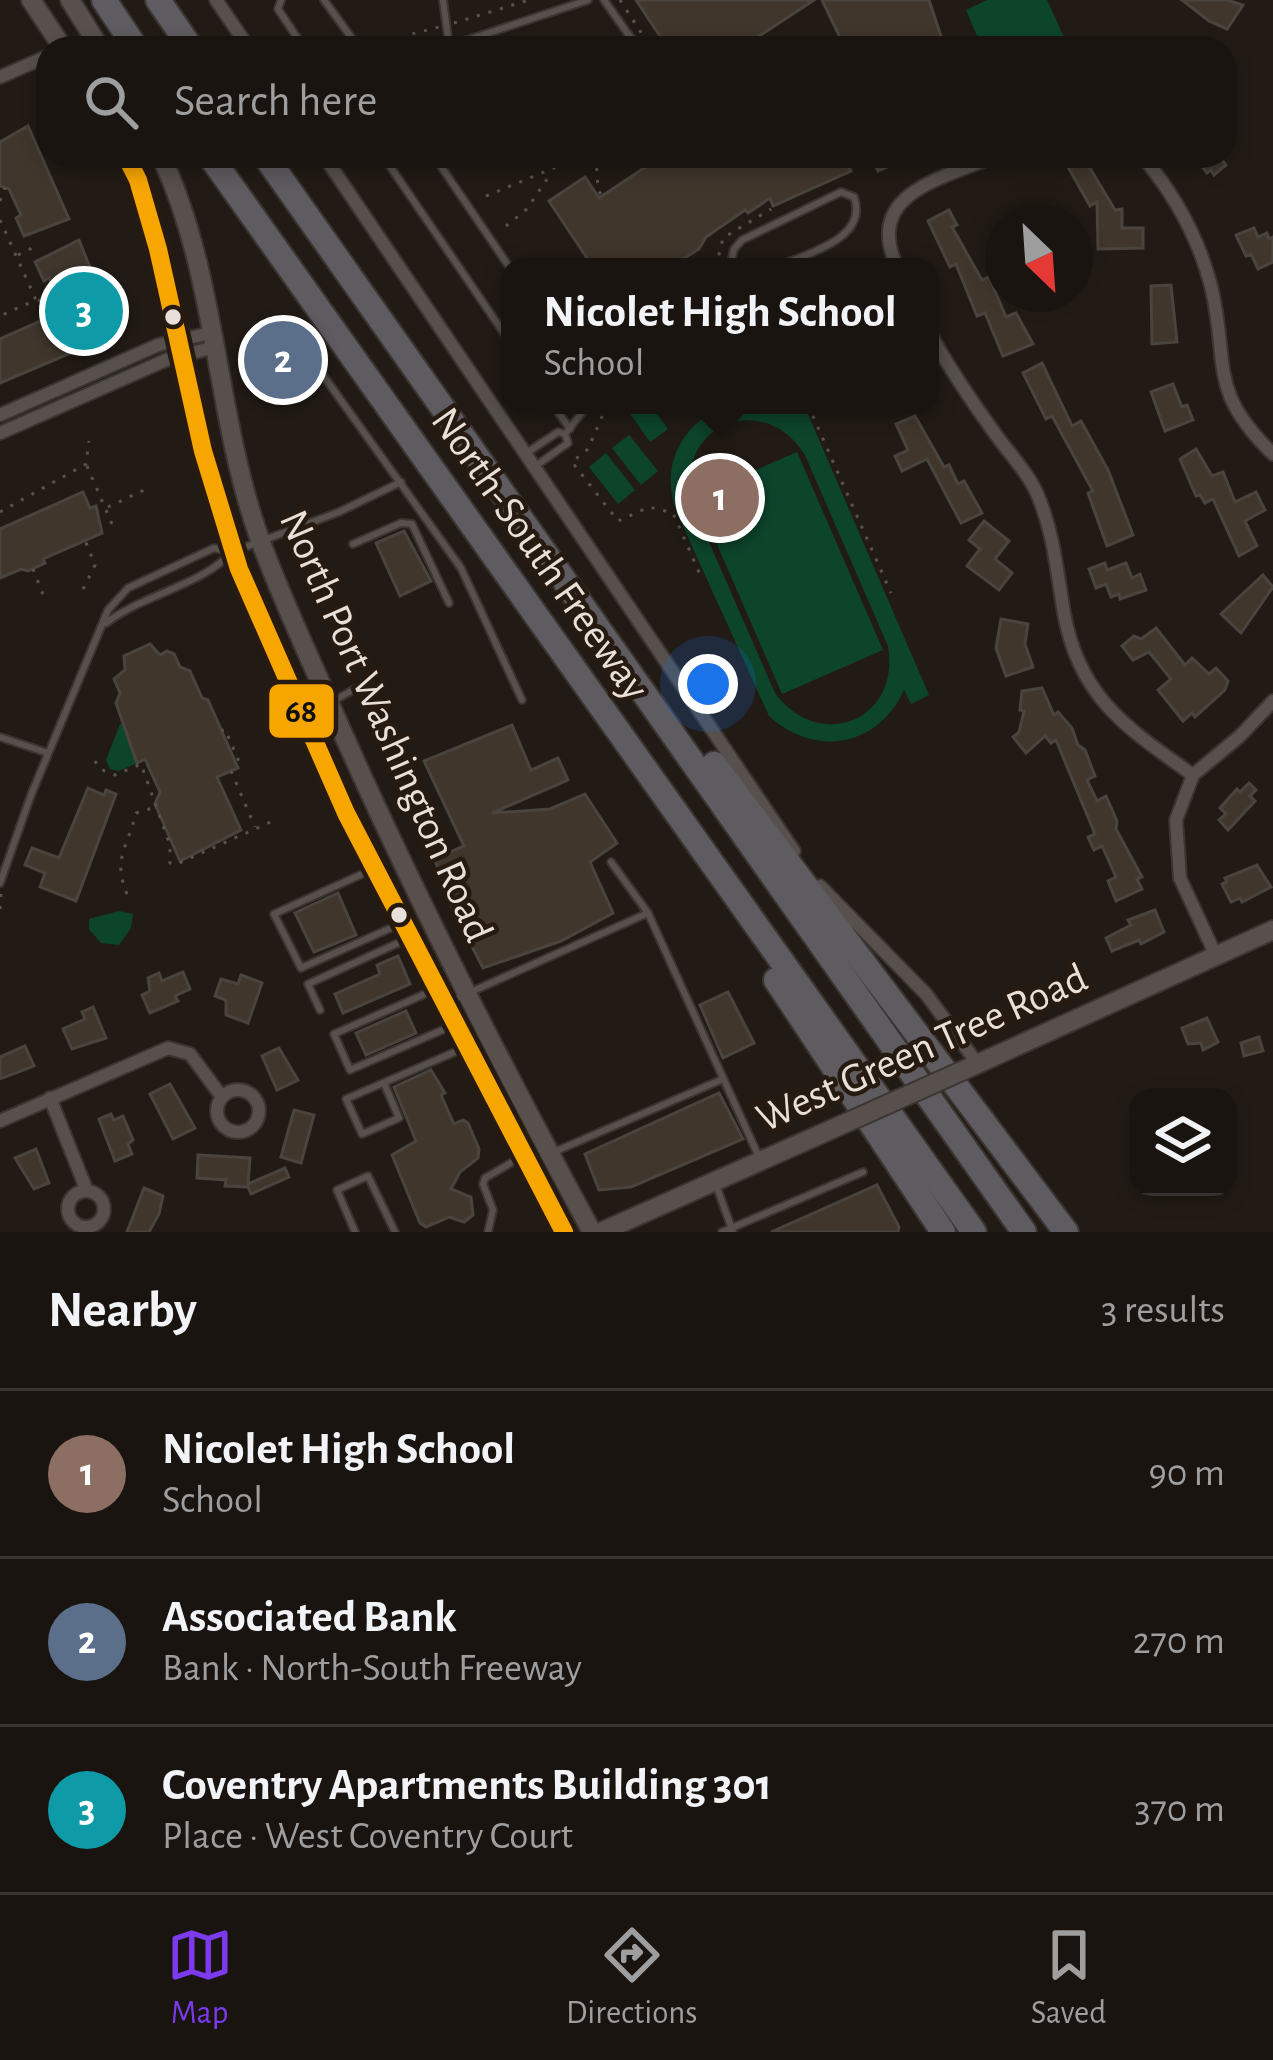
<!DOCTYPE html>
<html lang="en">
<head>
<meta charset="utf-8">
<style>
  :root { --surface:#1a1410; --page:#27211e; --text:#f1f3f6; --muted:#9f9e9f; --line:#383330; --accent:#7c3aed }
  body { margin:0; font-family:"Alegreya Sans",sans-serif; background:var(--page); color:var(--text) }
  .controls { position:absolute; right:36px; bottom:36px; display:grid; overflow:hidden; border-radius:24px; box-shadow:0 6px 18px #0003 }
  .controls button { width:108px; height:108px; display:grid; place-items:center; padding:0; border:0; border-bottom:3px solid var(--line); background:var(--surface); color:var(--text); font:60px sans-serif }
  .compass { position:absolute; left:985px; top:204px; width:108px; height:108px; border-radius:50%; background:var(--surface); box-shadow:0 6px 18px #0003; rotate:155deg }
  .you { position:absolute; left:708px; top:684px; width:42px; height:42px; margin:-30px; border:9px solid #fff; border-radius:50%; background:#1a73e8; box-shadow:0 0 0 18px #1a73e833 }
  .badge { display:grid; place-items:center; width:78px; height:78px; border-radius:50%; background:var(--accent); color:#fff; font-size:39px; font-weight:700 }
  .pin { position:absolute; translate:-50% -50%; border:6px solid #fff; box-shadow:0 3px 12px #0006 }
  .popup { position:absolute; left:501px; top:258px; width:438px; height:156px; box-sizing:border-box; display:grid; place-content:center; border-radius:24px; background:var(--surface); filter:drop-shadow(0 3px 9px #0005); font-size:39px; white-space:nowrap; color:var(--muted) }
  .popup b { font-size:45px; color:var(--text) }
  .popup::after { content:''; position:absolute; left:50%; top:100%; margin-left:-24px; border:24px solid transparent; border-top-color:var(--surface) }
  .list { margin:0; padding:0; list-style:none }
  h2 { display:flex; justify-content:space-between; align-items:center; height:156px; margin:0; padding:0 48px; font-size:51px }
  h2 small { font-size:39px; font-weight:400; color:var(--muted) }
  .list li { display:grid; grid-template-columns:78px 1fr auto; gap:36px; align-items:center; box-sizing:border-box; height:168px; padding:0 48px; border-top:3px solid var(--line) }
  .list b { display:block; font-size:45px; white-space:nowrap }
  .list p { margin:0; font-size:39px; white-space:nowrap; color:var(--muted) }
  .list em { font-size:39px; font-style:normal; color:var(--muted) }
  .icon { flex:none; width:66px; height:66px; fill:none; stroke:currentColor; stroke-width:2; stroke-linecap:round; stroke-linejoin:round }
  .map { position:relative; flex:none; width:1273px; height:1232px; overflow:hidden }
  .search { position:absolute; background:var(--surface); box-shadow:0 6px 18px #0003; left:36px; right:36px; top:36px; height:132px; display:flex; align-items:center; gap:30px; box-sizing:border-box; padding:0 42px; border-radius:36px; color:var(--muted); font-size:45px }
  .sheet { height:660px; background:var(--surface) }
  nav { display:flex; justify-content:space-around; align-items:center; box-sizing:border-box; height:168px; border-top:3px solid var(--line); background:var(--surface); font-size:33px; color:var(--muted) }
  nav a { display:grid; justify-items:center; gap:6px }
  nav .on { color:var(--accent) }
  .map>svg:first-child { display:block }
</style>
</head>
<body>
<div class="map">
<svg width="1273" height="1232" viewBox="0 0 1273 1232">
  <rect width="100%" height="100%" fill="#221b15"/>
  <!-- green -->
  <g fill="#0d452b" fill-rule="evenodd">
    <polygon points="987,0 1047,0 1069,48 982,48 966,10"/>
    <polygon points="624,405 651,405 668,429 650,442"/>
    <path d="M728 405H769L787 412 804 405 929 695 911 704 904 690C878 747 815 758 769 716L676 511C660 464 682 422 728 405ZM748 420C776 422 790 433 805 455L888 646C901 721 819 753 775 693L691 501C683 460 704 422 748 420Z"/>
    <polygon points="629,435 658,471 641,485 612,448"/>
    <polygon points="797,452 883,650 782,694 696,496"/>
    <polygon points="606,453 635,490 618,504 589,467"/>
    <polygon points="125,722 126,736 137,763 119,771 110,769 106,760 120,724"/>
    <polygon points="119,911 133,914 131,928 119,945 101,943 89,929 89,919"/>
  </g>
  <!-- building -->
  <g fill="#40362c" stroke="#4a443e" stroke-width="3">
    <polygon points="636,0 814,0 741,48 668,48"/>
    <polygon points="822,0 929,0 945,48 883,48 881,44 871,48 845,48"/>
    <polygon points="1182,0 1227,0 1243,5 1227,29 1209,21"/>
    <polygon points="28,126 69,219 24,236 16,218 21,215 9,189 0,186 0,142"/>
    <polygon points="662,156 868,156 848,165 851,171 773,206 770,198 748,213 745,210 706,237 699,249 670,267 593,267 549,201 585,177 599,198"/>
    <polygon points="872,156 912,156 878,171"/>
    <polygon points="1194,156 1219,156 1226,165 1214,175 1211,170 1207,173"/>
    <polygon points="1084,158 1115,210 1122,209 1122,228 1143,228 1143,248 1098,249 1097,202 1090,206 1068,167"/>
    <polygon points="949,210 957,225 952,227 982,280 989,277 1006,317 1016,313 1033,344 1003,356 985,313 977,316 956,264 950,267 928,221"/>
    <polygon points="1254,228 1258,237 1267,233 1269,239 1273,237 1273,262 1258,269 1251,254 1246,256 1236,235"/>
    <polygon points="79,240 107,310 109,309 120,332 0,383 0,339 56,314 60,303 49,278 44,281 35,262"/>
    <polygon points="1171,285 1177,342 1152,344 1151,286"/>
    <polygon points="280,331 291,347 298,348 297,356 305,370 284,385 257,347"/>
    <polygon points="1042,363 1072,426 1081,421 1108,470 1133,535 1107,546 1088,493 1093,491 1052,416 1046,419 1023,373"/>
    <polygon points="1173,384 1182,407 1187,405 1193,420 1165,431 1151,392"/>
    <polygon points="915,416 944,467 949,465 958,484 964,481 982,513 961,523 927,459 902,471 895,456 908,450 896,424"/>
    <polygon points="1196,449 1212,476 1223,472 1235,502 1256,492 1265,510 1245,521 1257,546 1239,556 1213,499 1205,503 1200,495 1196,496 1180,459"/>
    <polygon points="83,492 90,508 96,506 102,533 43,559 45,563 28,571 21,569 0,578 0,529"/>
    <polygon points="984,521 1009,541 995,559 1012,573 999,590 967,566 980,549 969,540"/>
    <polygon points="404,531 431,581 400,596 376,543"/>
    <polygon points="1105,563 1107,570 1126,563 1132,578 1140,574 1146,590 1120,599 1119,594 1111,597 1106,584 1096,588 1089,569"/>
    <polygon points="1263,575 1273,587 1241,633 1221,614"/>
    <polygon points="1001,619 1028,624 1025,644 1033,667 1006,676 996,648"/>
    <polygon points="1156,628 1185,665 1192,658 1209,674 1216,668 1228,681 1225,690 1195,717 1192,713 1183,721 1158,690 1171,679 1149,652 1133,660 1122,646 1134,636 1141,639"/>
    <polygon points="150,644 160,655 167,651 174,654 180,667 190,671 202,698 208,700 238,768 217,777 241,830 180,861 155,804 160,792 145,759 137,763 116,703 120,693 114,679 125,670 124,656"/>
    <polygon points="1042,688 1054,715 1058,712 1072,728 1078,745 1085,750 1095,776 1087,780 1097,801 1106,796 1117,821 1116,829 1142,877 1137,879 1142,889 1116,901 1108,881 1116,877 1102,846 1094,850 1088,837 1095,834 1056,740 1051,743 1045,736 1026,753 1013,737 1019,732 1024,711 1020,710 1022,691"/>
    <polygon points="512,725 531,770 558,758 568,780 492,813 550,809 585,794 617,843 590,862 613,913 561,941 483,968 446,896 449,894 434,859 464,846 424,761"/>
    <polygon points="1249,783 1256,790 1250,796 1255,801 1228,830 1219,820 1226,814 1220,808 1237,789 1240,792"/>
    <polygon points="88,788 104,795 106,790 116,794 76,901 40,887 45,873 25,865 32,848 59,858"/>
    <polygon points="1257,865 1271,887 1242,902 1240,898 1231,902 1222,884 1227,882 1225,878"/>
    <polygon points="338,893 356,935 314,952 295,913"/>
    <polygon points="1155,910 1164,932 1141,944 1139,940 1112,951 1106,938 1131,925 1128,920"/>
    <polygon points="398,956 410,984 343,1013 335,994 380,974 377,965"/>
    <polygon points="183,972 190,989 175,996 178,1001 150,1013 142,995 150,991 148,978 159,973 162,981"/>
    <polygon points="241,975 262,983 248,1023 226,1015 226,1000 215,996 221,979 238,984"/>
    <polygon points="728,992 754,1043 723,1058 700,1005"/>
    <polygon points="93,1007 106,1038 72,1049 63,1029 85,1019 82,1012"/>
    <polygon points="406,1011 416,1033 366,1055 356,1033"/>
    <polygon points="1207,1018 1218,1042 1203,1050 1201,1043 1188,1044 1182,1028"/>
    <polygon points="1259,1037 1263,1051 1244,1056 1241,1043"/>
    <polygon points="25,1046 34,1066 0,1079 0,1057"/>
    <polygon points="279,1048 298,1080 277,1090 262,1056"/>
    <polygon points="431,1070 445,1093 441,1095 454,1124 463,1120 468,1123 479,1149 478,1158 460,1172 451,1189 471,1197 473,1215 464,1222 449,1217 426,1227 420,1223 392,1155 416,1141 394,1087"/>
    <polygon points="170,1084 195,1128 173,1139 150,1094"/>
    <polygon points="719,1093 743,1139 631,1187 599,1190 585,1154"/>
    <polygon points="294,1110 314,1115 301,1163 281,1157"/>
    <polygon points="111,1114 114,1120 123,1116 133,1140 128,1144 132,1154 115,1161 99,1119"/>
    <polygon points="36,1149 49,1183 34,1189 15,1158"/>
    <polygon points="198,1155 250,1158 248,1184 285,1168 289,1177 251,1194 248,1187 225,1186 226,1180 197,1178"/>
    <polygon points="877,1185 899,1227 898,1232 771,1232"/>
    <polygon points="144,1188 163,1196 159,1214 149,1232 127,1232"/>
  </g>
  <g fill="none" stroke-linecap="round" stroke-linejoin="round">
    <defs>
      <g id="lane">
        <polyline points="281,0 278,9 304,48"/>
        <polyline points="324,0 359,48"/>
        <polyline points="443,0 449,45"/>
        <polyline points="604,0 638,48"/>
        <polyline points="443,48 588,0"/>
        <polyline points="383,156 510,342"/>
        <polyline points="434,156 510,268"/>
        <polyline points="333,168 350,156"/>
        <path d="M730 267 734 249 742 240 841 192 854 197C869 239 807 253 777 267"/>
        <polyline points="288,325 299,341"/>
        <polyline points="305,350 461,568 522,700"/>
        <polyline points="553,405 570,429"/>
        <polyline points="565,434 588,405"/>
        <polyline points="525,454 558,432 565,434 568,443 537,465"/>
        <polyline points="353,544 401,523 412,524 449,603"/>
        <path d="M106 623C144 594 201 586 232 552L339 512 401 482"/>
        <polyline points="335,700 369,681"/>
        <polyline points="0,737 48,753"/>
        <polyline points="611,862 648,913"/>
        <polyline points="371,870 274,914 301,968 400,924"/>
        <polyline points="0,883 31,795 108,610 128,588 214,548 229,552"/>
        <polyline points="434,990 334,1034 350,1070 454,1025"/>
        <polyline points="446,1003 648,913 759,1157"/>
        <polyline points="320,1010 308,984 407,939"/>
        <polyline points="384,1083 399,1118 362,1134 346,1099 464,1048"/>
        <polyline points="554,1152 723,1079"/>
        <polyline points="716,1185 733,1232"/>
        <polyline points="355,1232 337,1190 368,1176 395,1232"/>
        <polyline points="488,1232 493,1210 483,1184 485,1178 521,1157"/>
        <polyline points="722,1232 863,1172"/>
      </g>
      <g id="street">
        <polyline points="216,0 249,48"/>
        <polyline points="0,77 48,56"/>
        <polyline points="324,156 794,851"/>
        <path d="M1142 156C1175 195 1198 236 1211 286 1230 364 1206 389 1273 454"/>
        <path d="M897 267C863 192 943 179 995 156"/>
        <path d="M930 334C950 369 972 402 996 435 1010 454 1029 474 1038 496 1054 534 1057 573 1064 613 1079 698 1128 729 1193 775"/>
        <polyline points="0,415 158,345 211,333"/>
        <polyline points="0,433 166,360 214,347"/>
        <polyline points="820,886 926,994 977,1063"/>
        <polyline points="1216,956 1180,878 1176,820 1193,775 1240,736 1273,701"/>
        <circle cx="238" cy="1111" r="21"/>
        <polyline points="50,1098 87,1191"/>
        <polyline points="0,1121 168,1048 190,1054 222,1097"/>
        <circle cx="86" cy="1209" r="18"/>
      </g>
      <g id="secondary">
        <polyline points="31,0 63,48"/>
        <polyline points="70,0 100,48"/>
        <polyline points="126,156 138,180 158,249 181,339 203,451 239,569 346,813 564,1232"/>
        <path d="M161 156C217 275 215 411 258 534 278 591 305 647 329 702 408 883 498 1059 592 1232"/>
        <polyline points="964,1070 1273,930"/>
        <polyline points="601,1232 848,1122"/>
      </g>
      <g id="highway">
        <polyline points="104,0 136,48"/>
        <polyline points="158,0 191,48"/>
        <polyline points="210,156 974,1232"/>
        <polyline points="265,156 1024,1232"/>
        <polyline points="714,764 1066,1232"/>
        <polyline points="776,980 943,1232"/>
      </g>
    </defs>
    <!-- lane casing -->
    <use href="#lane" stroke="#3b3532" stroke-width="10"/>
    <!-- street casing -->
    <use href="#street" stroke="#3b3532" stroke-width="16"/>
    <!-- secondary casing -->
    <use href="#secondary" stroke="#3b3532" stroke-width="22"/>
    <!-- highway casing -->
    <use href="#highway" stroke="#3b3532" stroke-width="28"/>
    <!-- path -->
    <g stroke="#595450" stroke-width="3" stroke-dasharray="3 9" stroke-linecap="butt">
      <polyline points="620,0 651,48"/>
      <polyline points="454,23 529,0"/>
      <polyline points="393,48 412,34 439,27"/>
      <polyline points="596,156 598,190 602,196"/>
      <polyline points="486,196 583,156"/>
      <polyline points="0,201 5,188"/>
      <polyline points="0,220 36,300 0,316"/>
      <polyline points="506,226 527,209 551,173"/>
      <polyline points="18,255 32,248"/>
      <polyline points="716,267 723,238 771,209"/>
      <polyline points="38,300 58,308"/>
      <polyline points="607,405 588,449 572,462 618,521 649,507 673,513 702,579"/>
      <polyline points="808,405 891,593"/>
      <polyline points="87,466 115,531"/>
      <polyline points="108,507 144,490"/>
      <polyline points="0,512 86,464 89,441"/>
      <polyline points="33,569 44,597"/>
      <polyline points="83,589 95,565 85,540"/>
      <polyline points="221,731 225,729 240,764 236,765"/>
      <polyline points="95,761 100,769 115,775 141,764 170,845 170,863 177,864 275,820"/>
      <polyline points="231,771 255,827"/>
      <path d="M127 894C112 858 128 847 136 813L153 808"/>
      <polyline points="0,909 1,893"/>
    </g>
    <!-- lane -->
    <use href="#lane" stroke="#57504c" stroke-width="6"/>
    <!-- street -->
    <use href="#street" stroke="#57504c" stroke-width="12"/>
    <!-- secondary -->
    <use href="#secondary" stroke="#57504c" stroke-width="18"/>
    <!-- highway -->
    <use href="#highway" stroke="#5e5c60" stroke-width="24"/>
    <defs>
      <polyline id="secondary-bridge" points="848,1122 964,1070"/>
    </defs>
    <!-- secondary-bridge casing -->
    <use href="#secondary-bridge" stroke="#3b3532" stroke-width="22" stroke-linecap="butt"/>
    <!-- secondary-bridge -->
    <use href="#secondary-bridge" stroke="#57504c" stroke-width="18"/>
    <defs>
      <polyline id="bus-1" points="126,156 138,180 158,249 203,451 239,569 346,813 564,1232"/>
    </defs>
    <!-- bus-1 casing -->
    <use href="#bus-1" stroke="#271a10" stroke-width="27"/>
    <!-- bus-1 -->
    <use href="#bus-1" stroke="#f7a600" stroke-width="18"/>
  </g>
  <!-- markers -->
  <g fill="#e9e0d9" stroke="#271a10" stroke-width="4.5">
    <circle cx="173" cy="317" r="10"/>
    <circle cx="399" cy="915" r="10"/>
  </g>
  <g text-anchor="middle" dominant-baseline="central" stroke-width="9" stroke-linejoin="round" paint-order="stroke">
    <!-- street labels -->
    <g font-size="42" fill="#e9e0d9" stroke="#271a10">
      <text transform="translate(540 554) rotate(55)">North-South Freeway</text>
      <text transform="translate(386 726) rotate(66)">North Port Washington Road</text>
      <text transform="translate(922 1048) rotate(-24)">West Green Tree Road</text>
    </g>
  </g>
  <rect stroke="#271a10" stroke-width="4.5" x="267" y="682" width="69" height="58" rx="12" fill="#f7a600"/>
  <g font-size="33" text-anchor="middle" font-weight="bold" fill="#111">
    <text x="301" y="722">68</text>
  </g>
</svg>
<div class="controls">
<button><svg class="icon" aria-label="layers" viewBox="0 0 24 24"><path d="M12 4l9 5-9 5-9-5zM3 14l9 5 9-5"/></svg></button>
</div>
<svg class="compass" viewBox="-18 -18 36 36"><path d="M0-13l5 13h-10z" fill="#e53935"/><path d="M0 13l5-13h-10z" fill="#9f9e9f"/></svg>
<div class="you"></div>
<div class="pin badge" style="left:720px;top:498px;background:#8d6e63">1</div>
<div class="popup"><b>Nicolet High School</b>School</div>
<div class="pin badge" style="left:283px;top:360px;background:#5c6f8a">2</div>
<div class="pin badge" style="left:84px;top:311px;background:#0f9aa8">3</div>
<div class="search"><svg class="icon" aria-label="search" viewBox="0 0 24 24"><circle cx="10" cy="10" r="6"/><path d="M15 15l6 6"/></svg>Search here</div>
</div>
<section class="sheet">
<h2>Nearby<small>3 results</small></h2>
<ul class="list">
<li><span class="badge" style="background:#8d6e63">1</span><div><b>Nicolet High School</b><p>School</p></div><em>90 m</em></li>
<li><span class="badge" style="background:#5c6f8a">2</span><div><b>Associated Bank</b><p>Bank · North-South Freeway</p></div><em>270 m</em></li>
<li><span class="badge" style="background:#0f9aa8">3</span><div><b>Coventry Apartments Building 301</b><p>Place · West Coventry Court</p></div><em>370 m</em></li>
</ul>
</section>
<nav>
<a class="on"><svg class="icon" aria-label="map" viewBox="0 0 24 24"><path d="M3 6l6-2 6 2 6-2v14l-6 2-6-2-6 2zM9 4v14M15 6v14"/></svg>Map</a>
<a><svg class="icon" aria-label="directions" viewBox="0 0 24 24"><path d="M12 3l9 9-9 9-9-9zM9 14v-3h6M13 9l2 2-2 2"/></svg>Directions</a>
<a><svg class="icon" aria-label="saved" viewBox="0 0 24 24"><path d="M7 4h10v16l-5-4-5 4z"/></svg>Saved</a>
</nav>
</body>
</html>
